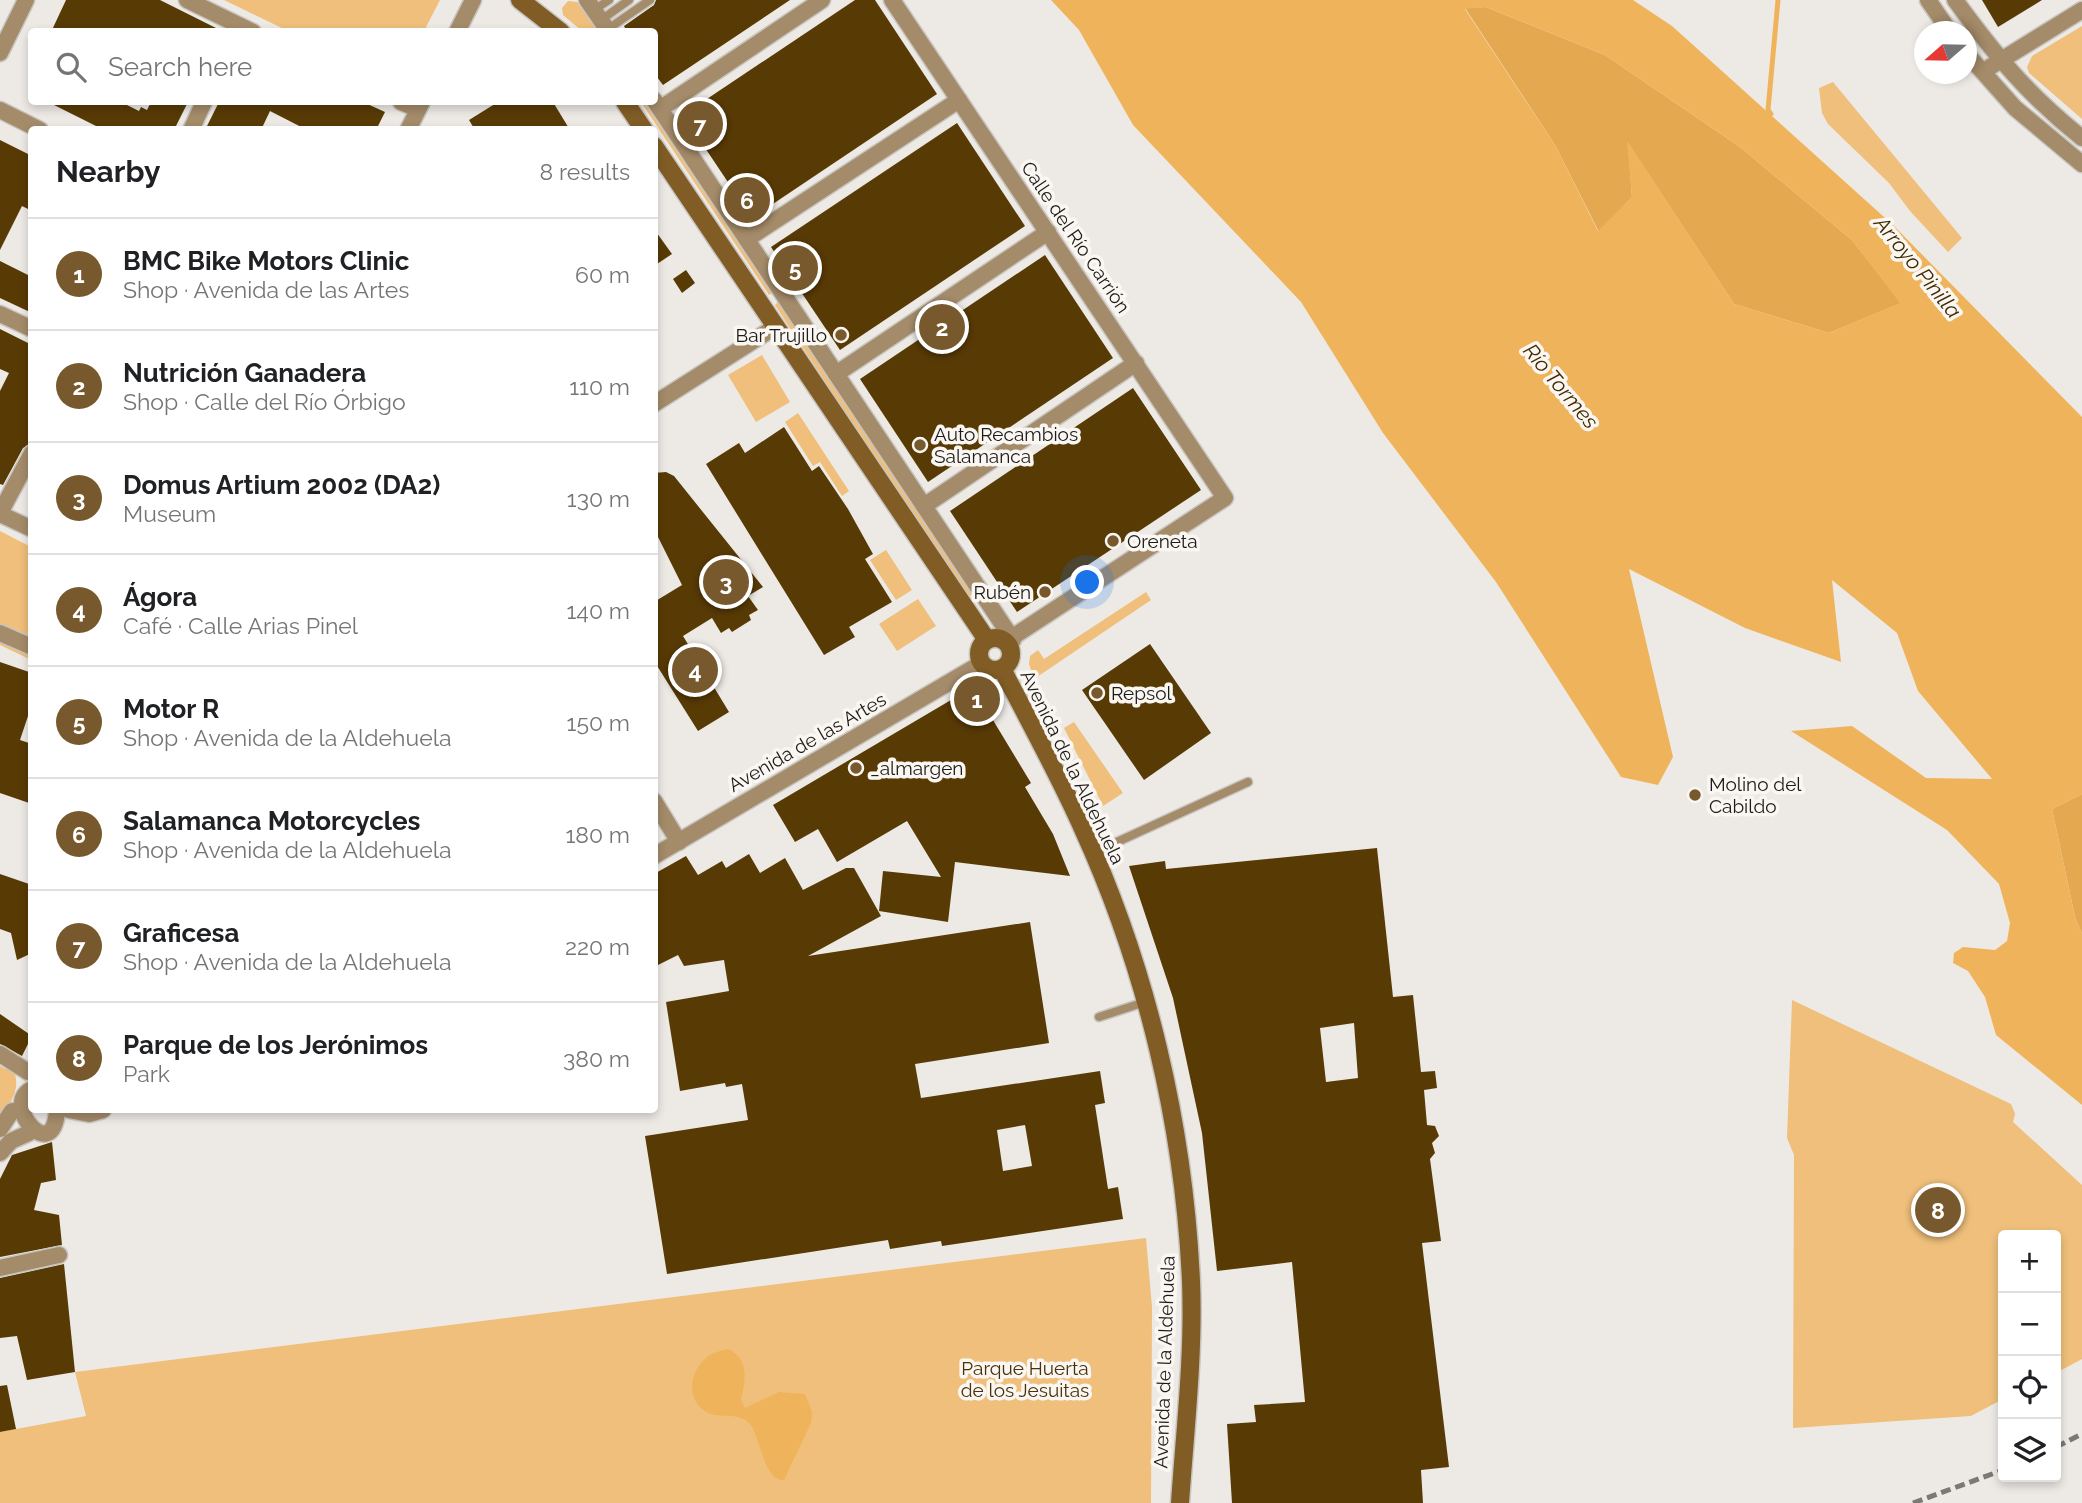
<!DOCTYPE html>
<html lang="en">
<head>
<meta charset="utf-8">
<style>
  :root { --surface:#fff; --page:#f2f2f2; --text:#202124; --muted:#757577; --line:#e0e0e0; --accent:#77592d }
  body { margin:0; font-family:Raleway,sans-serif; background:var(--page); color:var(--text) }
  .controls { position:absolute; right:21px; bottom:21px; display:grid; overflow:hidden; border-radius:7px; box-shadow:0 4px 10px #0003 }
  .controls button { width:63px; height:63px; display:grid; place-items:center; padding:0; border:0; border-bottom:2px solid var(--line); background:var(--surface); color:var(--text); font:35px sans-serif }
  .compass { position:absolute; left:1914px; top:21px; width:63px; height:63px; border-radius:50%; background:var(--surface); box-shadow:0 4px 10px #0003; rotate:250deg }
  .you { position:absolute; left:1088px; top:583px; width:24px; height:24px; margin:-18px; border:5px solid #fff; border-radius:50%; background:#1a73e8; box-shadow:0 0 0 10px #1a73e833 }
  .badge { display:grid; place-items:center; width:46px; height:46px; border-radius:50%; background:var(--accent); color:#fff; font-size:23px; font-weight:700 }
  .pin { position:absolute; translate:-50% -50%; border:4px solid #fff; box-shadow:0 2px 7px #0006 }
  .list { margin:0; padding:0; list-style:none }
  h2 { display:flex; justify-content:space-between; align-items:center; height:91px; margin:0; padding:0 28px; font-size:30px }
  h2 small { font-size:23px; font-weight:400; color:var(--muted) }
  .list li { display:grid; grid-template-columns:46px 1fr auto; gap:21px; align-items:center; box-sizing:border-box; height:112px; padding:0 28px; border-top:2px solid var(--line) }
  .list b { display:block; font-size:26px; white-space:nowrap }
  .list p { margin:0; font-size:23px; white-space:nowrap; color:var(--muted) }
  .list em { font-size:23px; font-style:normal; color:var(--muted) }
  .icon { flex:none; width:38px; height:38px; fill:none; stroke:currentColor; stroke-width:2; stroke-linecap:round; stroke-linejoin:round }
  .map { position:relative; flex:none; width:2082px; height:1503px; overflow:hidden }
  .search { position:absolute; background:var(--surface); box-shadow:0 4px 10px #0003; left:28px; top:28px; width:630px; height:77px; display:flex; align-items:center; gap:18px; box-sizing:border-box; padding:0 24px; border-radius:7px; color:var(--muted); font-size:26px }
  .panel { position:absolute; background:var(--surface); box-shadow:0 4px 10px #0003; left:28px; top:126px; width:630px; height:987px; border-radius:7px }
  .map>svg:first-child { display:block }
</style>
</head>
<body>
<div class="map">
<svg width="2082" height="1503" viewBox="0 0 2082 1503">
  <rect width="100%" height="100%" fill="#edeae6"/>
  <!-- green -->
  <g fill="#efbf7b">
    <polygon points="224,0 440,0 424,31 288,31"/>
    <polygon points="568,1 577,2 597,31 582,31 563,15 562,8"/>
    <polygon points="2082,26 2082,119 2029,73 2027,67 2032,56"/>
    <polygon points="1833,82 1962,238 1948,252 1910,211 1889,183 1828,124 1822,113 1819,88"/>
    <polygon points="641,102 644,102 772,293 769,295"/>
    <polygon points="778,302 971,590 971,596 964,594 775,305"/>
    <polygon points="762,355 790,402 756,422 728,375"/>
    <polygon points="798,413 849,491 842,496 820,462 813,466 785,422"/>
    <polygon points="0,531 31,547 31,660 0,645"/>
    <polygon points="886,550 912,590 896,600 870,560"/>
    <polygon points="1146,592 1151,600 1034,679 1029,664 1030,656 1038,650 1044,659"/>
    <polygon points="918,599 936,626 897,651 879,624"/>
    <polygon points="1074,722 1123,793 1103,806 1064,728"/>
    <polygon points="1792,1000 2011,1104 2015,1114 2013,1122 2082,1185 2082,1359 2056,1373 2056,1235 2003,1235 2003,1399 1971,1416 1793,1428 1794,1155 1787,1138"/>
    <path d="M8 1064C23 1077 16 1102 0 1113V1066L5 1069Z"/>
    <polygon points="1146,1238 1152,1307 1151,1503 0,1503 0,1432 86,1416 75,1372"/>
  </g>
  <!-- forest -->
  <g fill="#e4a950">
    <polygon points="1486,7 1605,55 1740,147 1852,240 1901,303 1829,333 1734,304 1628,143 1632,197 1599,232 1555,145 1465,8"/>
    <polygon points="2082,794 2082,934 2075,917 2052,809"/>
  </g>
  <!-- water -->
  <g fill="#efb45b" fill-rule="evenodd">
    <path d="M1051 0H1633L1672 26 1894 226 2082 417V794L2052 809 2075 917 2082 934V1105L1996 1035 1985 997 1968 971 1953 963 1954 953 1963 947 1995 950 2007 941 2010 923 1999 884 1947 830 1791 731 1852 726 1926 778 1992 779 1918 691 1897 633 1832 580 1841 662 1745 628 1629 569 1673 757 1658 785 1621 777 1496 582 1383 433 1301 302 1133 125 1079 30ZM1486 7 1605 55 1740 147 1852 240 1900 303 1829 333 1734 304 1627 141 1632 197 1598 231 1555 145 1465 9Z"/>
    <path d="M728 1349C749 1358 746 1380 741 1399L745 1408 779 1392 805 1394 812 1412 811 1423 784 1480C764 1482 760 1436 750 1424 738 1410 719 1421 705 1411 687 1400 689 1374 704 1360 710 1353 720 1351 728 1349Z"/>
  </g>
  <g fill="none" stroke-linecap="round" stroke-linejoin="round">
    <!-- stream -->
    <polyline stroke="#efb45b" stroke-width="5" points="1771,114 1768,110 1778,0"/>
  </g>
  <!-- building -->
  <g fill="#583a05" fill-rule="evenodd">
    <polygon points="66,0 160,0 224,32 51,32"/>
    <polygon points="656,0 790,0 663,85 654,73 654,32 627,32 624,26 654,5"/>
    <polygon points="855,0 875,0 937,94 752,218 683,115"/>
    <polygon points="1982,0 2042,0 1998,27"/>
    <polygon points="48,102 121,102 139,111 141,107 147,110 151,102 188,102 174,130 104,130"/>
    <polygon points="219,102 363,102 385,112 376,130 307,130 270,111 261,130 205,130"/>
    <polygon points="498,102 553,102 570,130 475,130 469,120"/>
    <polygon points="957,123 1025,226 840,350 771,247"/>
    <polygon points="0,140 32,156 32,211 22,206 0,250"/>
    <polygon points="654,229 672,254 654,266"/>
    <polygon points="1045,255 1113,358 928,482 860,379"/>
    <polygon points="0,261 32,277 32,313 0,298"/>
    <polygon points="686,270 695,283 682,293 673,279"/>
    <polygon points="0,329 32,345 32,443 23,448 3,485 0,484 0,391 9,373 0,369"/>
    <polygon points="1133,388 1201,490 1017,612 950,511"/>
    <polygon points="784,427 812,471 819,466 848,509 873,554 865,559 892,602 849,627 855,637 824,655 706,464 739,443 745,453"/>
    <polygon points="666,472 674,476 763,587 748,596 758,610 749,615 751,620 732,632 729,628 721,633 712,618 683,636 729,712 698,731 654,661 654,602 682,585 654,529 654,473"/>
    <polygon points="1150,644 1211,733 1144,780 1082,690"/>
    <polygon points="0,662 32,673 32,704 20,740 32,744 32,804 0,793"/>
    <polygon points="973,687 1031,783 1025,787 1053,834 1070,876 955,862 948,922 879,911 883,871 941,877 907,821 837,862 818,829 795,842 773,805"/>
    <path d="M1377 848 1393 997 1413 995 1421 1072 1435 1071 1437 1088 1424 1090 1427 1125 1435 1126 1439 1136 1432 1143 1435 1153 1430 1159 1441 1241 1422 1243 1449 1467 1421 1470 1423 1503H1232L1227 1424 1256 1422 1254 1405 1305 1402 1292 1262 1217 1271 1202 1133 1173 998 1129 866 1165 861 1166 869ZM1354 1023 1358 1078 1326 1082 1320 1028Z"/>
    <path d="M749 854 760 873 785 858 803 890 846 868H854L881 916 808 956 1030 922 1049 1043 915 1064 921 1098 1100 1071 1105 1103 1095 1105 1108 1189 1118 1187 1123 1219 942 1246 941 1241 890 1249 888 1240 667 1274 645 1136 748 1120 742 1084 726 1087 725 1083 680 1091 666 1002 729 991 724 960 684 966 678 955 654 967V874L686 856 698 875 722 861 726 868ZM1025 1125 1032 1166 1003 1171 997 1130Z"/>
    <polygon points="0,874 32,885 32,953 17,960 11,933 0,929"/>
    <polygon points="0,1014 32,1036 22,1056 0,1044"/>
    <polygon points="52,1142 56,1180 41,1183 34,1210 59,1215 62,1245 0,1257 0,1179 12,1155"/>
    <polygon points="64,1264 75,1372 27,1380 17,1336 0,1338 0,1278"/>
    <polygon points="7,1385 16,1429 0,1432 0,1386"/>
  </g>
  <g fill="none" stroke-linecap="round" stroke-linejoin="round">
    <defs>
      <g id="lane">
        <polyline points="594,10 609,0"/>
        <polyline points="601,20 629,0"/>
        <polyline points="608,29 650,0"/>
        <polyline points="1093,853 1248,782"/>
        <polyline points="1099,1017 1145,1002"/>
      </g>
      <g id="street">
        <polyline points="187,0 253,32"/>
        <polyline points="587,0 609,32"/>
        <polyline points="892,0 1225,498 1005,642"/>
        <polyline points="1928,0 1950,32"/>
        <path d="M1955 0C1996 56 2027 94 2082 138"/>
        <polyline points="457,32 473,0"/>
        <polyline points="0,53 26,0"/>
        <polyline points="1966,53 2015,108 2082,164"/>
        <polyline points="1990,67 2082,10"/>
        <polyline points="654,100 1013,640"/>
        <polyline points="401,102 418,109"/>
        <polyline points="660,109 822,0"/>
        <polyline points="0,110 40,130"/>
        <polyline points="191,130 204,102"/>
        <polyline points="408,130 422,102"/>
        <polyline points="747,239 959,100"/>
        <polyline points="0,314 32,329"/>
        <polyline points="836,374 1048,232"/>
        <polyline points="654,404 775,327"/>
        <polyline points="924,506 1136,363"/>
        <polyline points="0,513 32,453"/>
        <polyline points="0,514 32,529"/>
        <polyline points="0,633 32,647"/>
        <polyline points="654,801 679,842"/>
        <polyline points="654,856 982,663"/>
        <polyline points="0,1054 28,1072"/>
        <path d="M32 1089C0 1105 54 1167 57 1110"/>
        <polyline points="69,1110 89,1114 103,1110"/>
        <polyline points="0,1129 12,1111"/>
        <polyline points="0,1153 11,1141 29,1133"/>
        <polyline points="0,1268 59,1255"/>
      </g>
      <g id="secondary">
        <polyline points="520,0 561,32"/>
        <polyline points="625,102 644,130"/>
        <polyline points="654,146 987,640"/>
        <circle cx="995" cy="654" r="16"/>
        <path d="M1002 669C1030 722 1059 775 1083 829 1147 969 1184 1127 1191 1281 1194 1354 1185 1430 1180 1503"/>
      </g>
    </defs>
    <!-- lane casing -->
    <use href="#lane" stroke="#c8c5c1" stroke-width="11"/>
    <!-- street casing -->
    <use href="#street" stroke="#c8c5c1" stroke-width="19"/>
    <!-- secondary casing -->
    <use href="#secondary" stroke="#c8c5c1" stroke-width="21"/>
    <!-- lane -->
    <use href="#lane" stroke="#a48b69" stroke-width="8"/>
    <!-- street -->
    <use href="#street" stroke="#a48b69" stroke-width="16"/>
    <!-- secondary -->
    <use href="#secondary" stroke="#815d25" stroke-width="18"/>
    <!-- rail -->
    <g stroke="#7b7976" stroke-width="5" stroke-dasharray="10 5" stroke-linecap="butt">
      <polyline points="2056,1447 2082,1434"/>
      <polyline points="1913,1503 2003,1470"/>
    </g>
  </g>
  <!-- markers -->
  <g fill="#77592d" stroke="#faf7f3" stroke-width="2.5">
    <circle cx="841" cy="335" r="7"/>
    <circle cx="920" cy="445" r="7"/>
    <circle cx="1113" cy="541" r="7"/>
    <circle cx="1045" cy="592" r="7"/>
    <circle cx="1097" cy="693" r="7"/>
    <circle cx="856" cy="768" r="7"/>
    <circle cx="1695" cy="795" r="7"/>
  </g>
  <g text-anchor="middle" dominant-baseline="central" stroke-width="7" stroke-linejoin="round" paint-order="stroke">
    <!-- street labels -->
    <g font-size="19" fill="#1d1b1a" stroke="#faf7f3">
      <text transform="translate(1076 237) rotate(56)">Calle del Río Carrión</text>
      <text transform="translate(807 742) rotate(-30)">Avenida de las Artes</text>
      <text transform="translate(1073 767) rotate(64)">Avenida de la Aldehuela</text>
      <text transform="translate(1164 1362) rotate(-88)">Avenida de la Aldehuela</text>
    </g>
    <!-- poi labels -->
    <g font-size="19" fill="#1d1b1a" stroke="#faf7f3" text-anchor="start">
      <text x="827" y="335" text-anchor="end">Bar Trujillo</text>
      <text x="934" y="434">Auto Recambios<tspan x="934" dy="22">Salamanca</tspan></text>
      <text x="1127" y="541">Oreneta</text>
      <text x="1031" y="592" text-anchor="end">Rubén</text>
      <text x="1111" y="693">Repsol</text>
      <text x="870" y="768">_almargen</text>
      <text x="1709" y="784">Molino del<tspan x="1709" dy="22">Cabildo</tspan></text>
    </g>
    <!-- park labels -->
    <g font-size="19" fill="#49310a" stroke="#faf7f3">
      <text x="1025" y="1368">Parque Huerta<tspan x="1025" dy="22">de los Jesuitas</tspan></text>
    </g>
    <!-- water labels -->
    <g font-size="21" font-style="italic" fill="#412901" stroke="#faf7f3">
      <text transform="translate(1918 267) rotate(51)">Arroyo Pinilla</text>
      <text transform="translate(1561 386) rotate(50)">Río Tormes</text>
    </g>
  </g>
</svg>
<div class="controls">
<button>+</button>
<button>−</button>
<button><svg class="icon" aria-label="locate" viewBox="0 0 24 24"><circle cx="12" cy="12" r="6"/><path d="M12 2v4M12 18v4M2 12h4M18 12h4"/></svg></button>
<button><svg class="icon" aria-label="layers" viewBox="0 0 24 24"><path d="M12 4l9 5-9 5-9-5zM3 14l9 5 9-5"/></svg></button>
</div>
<svg class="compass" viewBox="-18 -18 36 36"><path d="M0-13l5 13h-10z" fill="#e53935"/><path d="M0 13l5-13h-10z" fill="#757577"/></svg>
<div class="you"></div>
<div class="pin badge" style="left:977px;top:699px">1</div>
<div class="pin badge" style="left:942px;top:327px">2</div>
<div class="pin badge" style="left:726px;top:582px">3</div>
<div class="pin badge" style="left:695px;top:670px">4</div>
<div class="pin badge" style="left:795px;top:268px">5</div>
<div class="pin badge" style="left:747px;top:200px">6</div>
<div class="pin badge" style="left:700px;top:124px">7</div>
<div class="pin badge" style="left:1938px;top:1210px">8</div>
<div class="search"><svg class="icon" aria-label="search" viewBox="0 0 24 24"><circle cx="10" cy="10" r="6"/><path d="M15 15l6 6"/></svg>Search here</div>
<section class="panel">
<h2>Nearby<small>8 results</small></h2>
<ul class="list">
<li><span class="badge">1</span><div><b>BMC Bike Motors Clinic</b><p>Shop · Avenida de las Artes</p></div><em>60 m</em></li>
<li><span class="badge">2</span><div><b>Nutrición Ganadera</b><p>Shop · Calle del Río Órbigo</p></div><em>110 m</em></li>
<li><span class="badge">3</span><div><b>Domus Artium 2002 (DA2)</b><p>Museum</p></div><em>130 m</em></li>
<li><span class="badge">4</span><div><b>Ágora</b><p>Café · Calle Arias Pinel</p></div><em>140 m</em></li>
<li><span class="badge">5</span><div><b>Motor R</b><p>Shop · Avenida de la Aldehuela</p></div><em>150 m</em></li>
<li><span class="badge">6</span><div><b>Salamanca Motorcycles</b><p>Shop · Avenida de la Aldehuela</p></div><em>180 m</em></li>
<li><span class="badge">7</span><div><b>Graficesa</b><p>Shop · Avenida de la Aldehuela</p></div><em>220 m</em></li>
<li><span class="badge">8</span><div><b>Parque de los Jerónimos</b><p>Park</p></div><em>380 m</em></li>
</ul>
</section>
</div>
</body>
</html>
